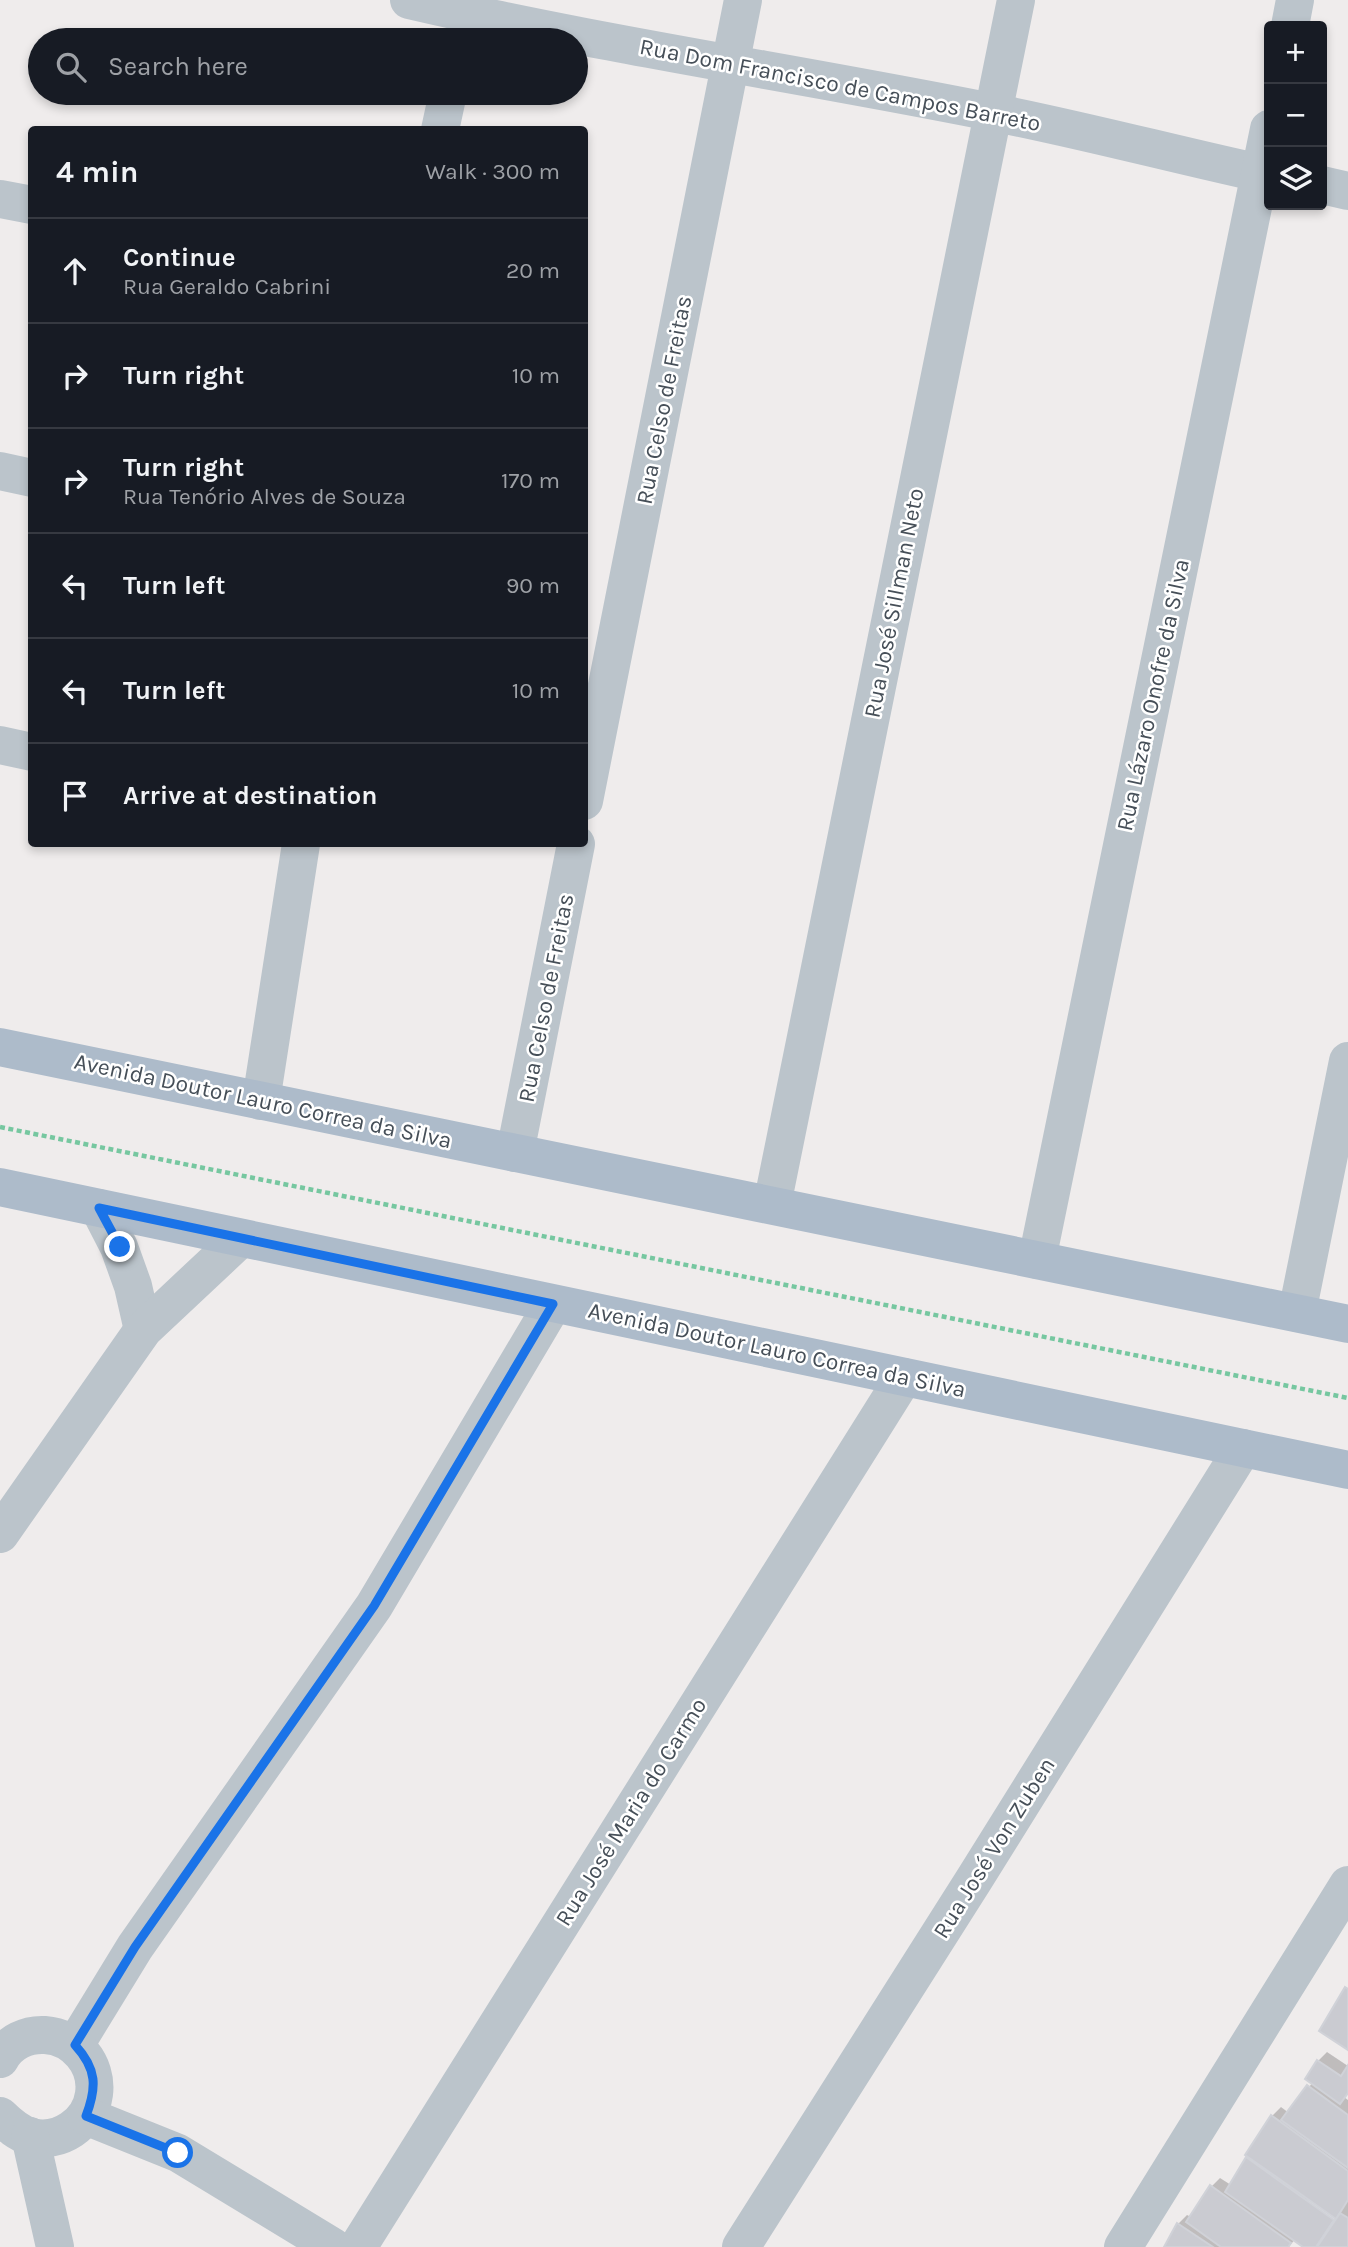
<!DOCTYPE html>
<html lang="en">
<head>
<meta charset="utf-8">
<style>
  :root { --surface:#171b24; --page:#242831; --text:#f1f3f6; --muted:#9ea1a6; --line:#363941 }
  body { margin:0; font-family:Karla,sans-serif; background:var(--page); color:var(--text) }
  .controls { position:absolute; right:21px; top:21px; display:grid; overflow:hidden; border-radius:7px; box-shadow:0 4px 10px #0003 }
  .controls button { width:63px; height:63px; display:grid; place-items:center; padding:0; border:0; border-bottom:2px solid var(--line); background:var(--surface); color:var(--text); font:35px sans-serif }
  .stop { position:absolute; width:21px; height:21px; margin:-16px; border:5px solid #1a73e8; border-radius:50%; background:#fff }
  .stop.end { background:#1a73e8; border-color:#fff; box-shadow:0 2px 7px #0008 }
  .list { margin:0; padding:0; list-style:none }
  h2 { display:flex; justify-content:space-between; align-items:center; height:91px; margin:0; padding:0 28px; font-size:30px }
  h2 small { font-size:23px; font-weight:400; color:var(--muted) }
  .list li { display:grid; grid-template-columns:46px 1fr auto; gap:21px; align-items:center; box-sizing:border-box; height:105px; padding:0 28px; border-top:2px solid var(--line) }
  .list b { display:block; font-size:26px; white-space:nowrap }
  .list p { margin:0; font-size:23px; white-space:nowrap; color:var(--muted) }
  .list em { font-size:23px; font-style:normal; color:var(--muted) }
  .icon { flex:none; width:38px; height:38px; fill:none; stroke:currentColor; stroke-width:2; stroke-linecap:round; stroke-linejoin:round }
  .map { position:relative; flex:none; width:1348px; height:2247px; overflow:hidden }
  .search { position:absolute; background:var(--surface); box-shadow:0 4px 10px #0003; left:28px; top:28px; width:560px; height:77px; display:flex; align-items:center; gap:18px; box-sizing:border-box; padding:0 24px; border-radius:38px; color:var(--muted); font-size:26px }
  .panel { position:absolute; background:var(--surface); box-shadow:0 4px 10px #0003; left:28px; top:126px; width:560px; height:721px; border-radius:7px }
  .map>svg:first-child { display:block }
</style>
</head>
<body>
<div class="map">
<svg width="1348" height="2247" viewBox="0 0 1348 2247">
  <rect width="100%" height="100%" fill="#efecec"/>
  <!-- shadow -->
  <path fill="#0003" fill-rule="evenodd" d="M1327 2052 1348 2066V2093L1344 2097 1348 2100V2247H1307L1295 2239 1289 2247H1165L1178 2224 1187 2215 1191 2217 1211 2187 1220 2178 1231 2185 1272 2116 1281 2107 1289 2113 1313 2082 1318 2061ZM1309 2198 1344 2223 1342 2225 1306 2202Z"/>
  <!-- building -->
  <g fill="#cacbd1" stroke="#d0d2d8" stroke-width="2">
    <polygon points="1345,1987 1348,1989 1348,2050 1319,2031"/>
    <polygon points="1317,2060 1341,2076 1348,2065 1348,2093 1340,2104 1305,2079"/>
    <polygon points="1307,2085 1348,2115 1348,2168 1281,2120"/>
    <polygon points="1271,2115 1348,2171 1348,2200 1336,2219 1245,2155"/>
    <polygon points="1246,2157 1334,2220 1316,2247 1303,2247 1225,2192"/>
    <polygon points="1210,2185 1291,2243 1288,2247 1221,2247 1186,2222"/>
    <polygon points="1340,2213 1348,2218 1348,2247 1317,2247"/>
    <polygon points="1177,2223 1213,2247 1164,2247"/>
  </g>
  <g fill="none" stroke-linecap="round" stroke-linejoin="round">
    <!-- path -->
    <polyline stroke="#76c7a0" stroke-width="4.5" stroke-dasharray="5 3.5" stroke-linecap="butt" points="0,1127 1348,1398"/>
    <!-- minor -->
    <g stroke="#bbc4cb" stroke-width="38">
      <path d="M409 0C602 45 797 73 991 112 1084 130 1176 155 1269 175"/>
      <polyline points="1290,26 1295,0"/>
      <polyline points="440,130 448,93"/>
      <polyline points="1322,185 1348,191"/>
      <polyline points="0,199 32,205"/>
      <polyline points="0,471 32,478"/>
      <polyline points="0,745 32,752"/>
      <polyline points="584,801 743,0"/>
      <polyline points="261,1101 301,844"/>
      <polyline points="515,1153 576,844"/>
      <polyline points="772,1205 1016,0"/>
      <polyline points="99,1208 119,1247 133,1286 143,1330"/>
      <polyline points="1037,1260 1269,129"/>
      <polyline points="1297,1313 1348,1061"/>
      <polyline points="0,1534 143,1330 241,1238"/>
      <polyline points="75,2045 135,1947 374,1606 553,1304"/>
      <path d="M0 2059C9 2042 27 2034 45 2035 75 2037 98 2064 94 2094 90 2124 59 2144 31 2137 18 2133 9 2125 0 2116"/>
      <polyline points="86,2116 178,2153 333,2247"/>
      <polyline points="30,2136 55,2247"/>
      <polyline points="358,2247 904,1377"/>
      <polyline points="741,2247 975,1878 1243,1448"/>
      <polyline points="1123,2247 1348,1885"/>
    </g>
    <!-- major -->
    <g stroke="#adbbca" stroke-width="38">
      <polyline points="0,1047 1348,1324"/>
      <polyline points="0,1187 1348,1470"/>
    </g>
  </g>
  <g fill="none" stroke-linecap="round" stroke-linejoin="round">
    <!-- route -->
    <path stroke="#1a73e8" stroke-width="9" d="M120 1247 99 1208 553 1304 374 1606 135 1947 75 2045C97 2069 97 2087 86 2116L178 2153"/>
  </g>
  <g text-anchor="middle" dominant-baseline="central" stroke-width="5" stroke-linejoin="round" paint-order="stroke">
    <!-- street labels -->
    <g font-size="23" fill="#464f58" stroke="#fff">
      <text transform="translate(840 85) rotate(11)">Rua Dom Francisco de Campos Barreto</text>
      <text transform="translate(664 400) rotate(-79)">Rua Celso de Freitas</text>
      <text transform="translate(894 603) rotate(-79)">Rua José Sillman Neto</text>
      <text transform="translate(1153 695) rotate(-78)">Rua Lázaro Onofre da Silva</text>
      <text transform="translate(546 998) rotate(-79)">Rua Celso de Freitas</text>
      <text transform="translate(263 1101) rotate(12)">Avenida Doutor Lauro Correa da Silva</text>
      <text transform="translate(777 1350) rotate(12)">Avenida Doutor Lauro Correa da Silva</text>
      <text transform="translate(631 1812) rotate(-58)">Rua José Maria do Carmo</text>
      <text transform="translate(994 1848) rotate(-58)">Rua José Von Zuben</text>
    </g>
  </g>
</svg>
<div class="controls">
<button>+</button>
<button>−</button>
<button><svg class="icon" aria-label="layers" viewBox="0 0 24 24"><path d="M12 4l9 5-9 5-9-5zM3 14l9 5 9-5"/></svg></button>
</div>
<div class="stop" style="left:178px;top:2153px"></div>
<div class="stop end" style="left:120px;top:1247px"></div>
<div class="search"><svg class="icon" aria-label="search" viewBox="0 0 24 24"><circle cx="10" cy="10" r="6"/><path d="M15 15l6 6"/></svg>Search here</div>
<section class="panel">
<h2>4 min<small>Walk · 300 m</small></h2>
<ul class="list">
<li><svg class="icon" aria-label="ahead" viewBox="0 0 24 24"><path d="M12 20V5M6 11l6-6 6 6"/></svg><div><b>Continue</b><p>Rua Geraldo Cabrini</p></div><em>20 m</em></li>
<li><svg class="icon" aria-label="right" viewBox="0 0 24 24"><path d="M7 20v-9h11M14 6l5 5-5 5"/></svg><div><b>Turn right</b></div><em>10 m</em></li>
<li><svg class="icon" aria-label="right" viewBox="0 0 24 24"><path d="M7 20v-9h11M14 6l5 5-5 5"/></svg><div><b>Turn right</b><p>Rua Tenório Alves de Souza</p></div><em>170 m</em></li>
<li><svg class="icon" aria-label="left" viewBox="0 0 24 24"><path d="M17 20v-9H6M10 6l-5 5 5 5"/></svg><div><b>Turn left</b></div><em>90 m</em></li>
<li><svg class="icon" aria-label="left" viewBox="0 0 24 24"><path d="M17 20v-9H6M10 6l-5 5 5 5"/></svg><div><b>Turn left</b></div><em>10 m</em></li>
<li><svg class="icon" aria-label="arrive" viewBox="0 0 24 24"><path d="M6 21V4h12l-3 4 3 4H6"/></svg><div><b>Arrive at destination</b></div></li>
</ul>
</section>
</div>
</body>
</html>
